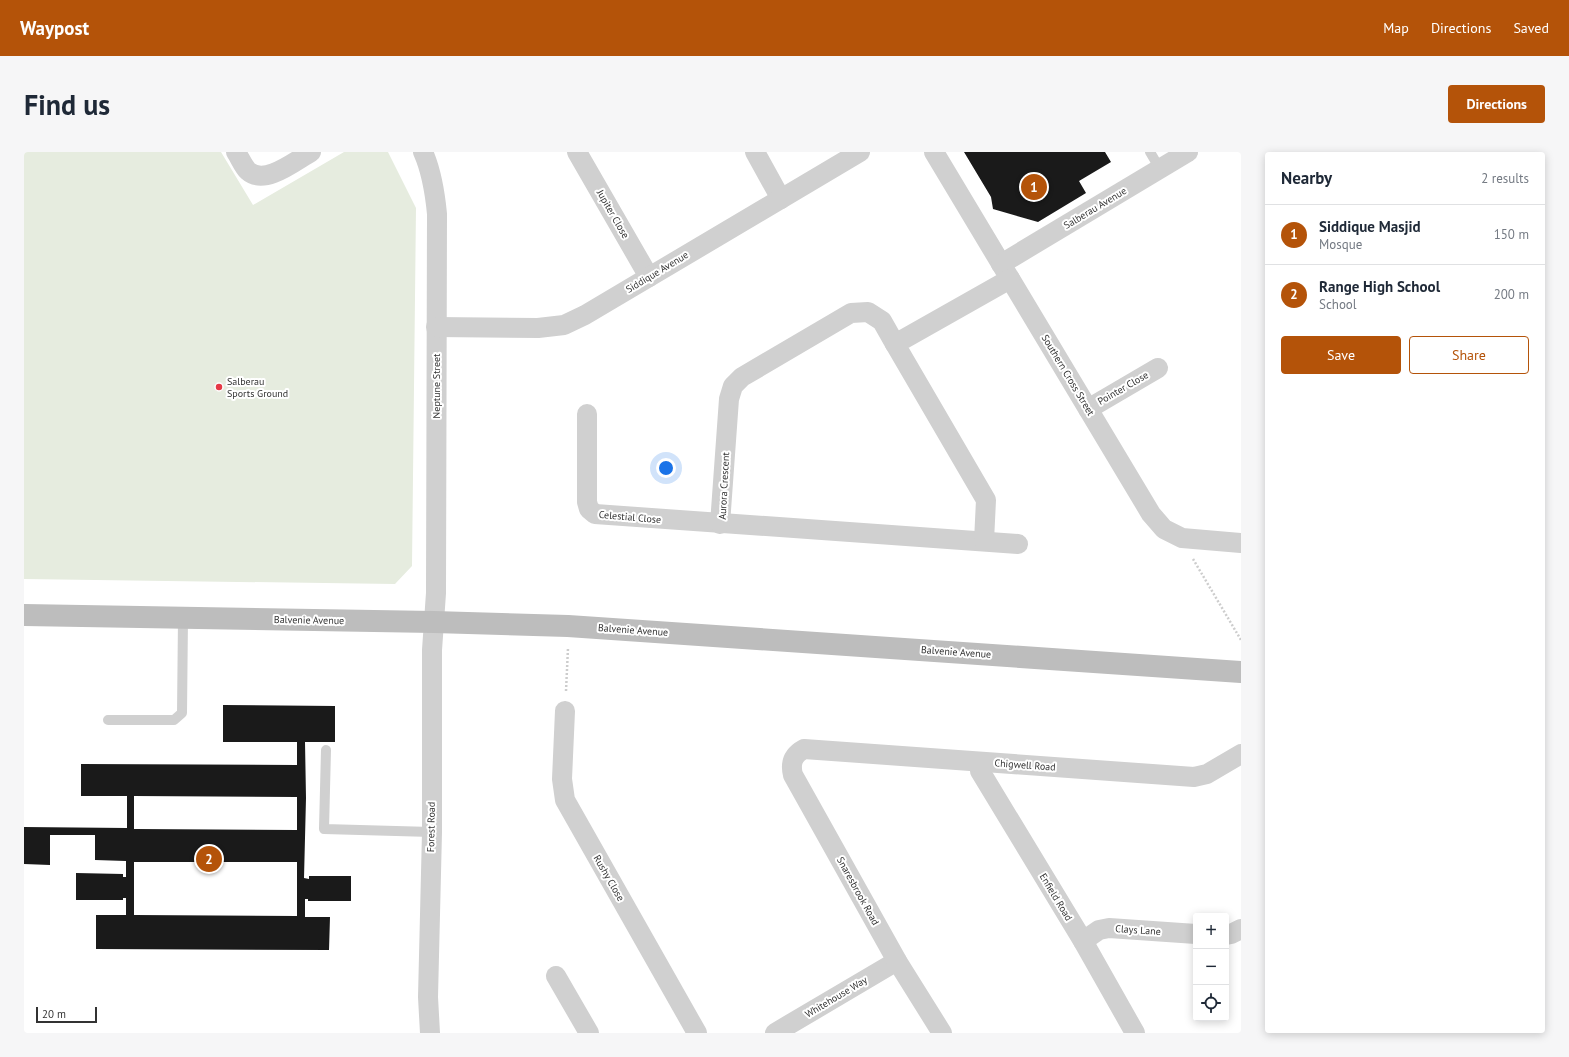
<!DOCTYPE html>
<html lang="en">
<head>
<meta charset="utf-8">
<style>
  :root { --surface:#fff; --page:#f6f6f7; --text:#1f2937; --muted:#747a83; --line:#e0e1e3; --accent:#b45309 }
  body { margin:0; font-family:"PT Sans",sans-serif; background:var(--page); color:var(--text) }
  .controls { position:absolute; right:12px; bottom:12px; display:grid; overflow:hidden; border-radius:4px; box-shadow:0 2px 10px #0003 }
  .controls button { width:36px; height:36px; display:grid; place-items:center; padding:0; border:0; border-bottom:1px solid var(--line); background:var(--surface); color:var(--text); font:20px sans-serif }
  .scale { position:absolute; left:12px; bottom:10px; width:61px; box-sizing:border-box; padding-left:4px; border:2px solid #333; border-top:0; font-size:11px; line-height:14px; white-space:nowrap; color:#333; -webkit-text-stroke:3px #fff; paint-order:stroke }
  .you { position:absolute; left:642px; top:316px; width:14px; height:14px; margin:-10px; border:3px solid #fff; border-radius:50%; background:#1a73e8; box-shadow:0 0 0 6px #1a73e833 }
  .badge { display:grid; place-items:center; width:26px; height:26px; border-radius:50%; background:var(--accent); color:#fff; font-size:13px; font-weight:700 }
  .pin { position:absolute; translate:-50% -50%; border:2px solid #fff; box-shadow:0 1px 4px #0006 }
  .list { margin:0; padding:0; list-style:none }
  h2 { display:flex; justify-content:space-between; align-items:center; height:52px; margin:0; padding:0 16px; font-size:17px }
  h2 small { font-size:13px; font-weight:400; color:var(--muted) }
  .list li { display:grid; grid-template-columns:26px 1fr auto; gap:12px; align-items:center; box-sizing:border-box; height:60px; padding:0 16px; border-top:1px solid var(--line) }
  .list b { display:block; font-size:15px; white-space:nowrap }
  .list p { margin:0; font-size:13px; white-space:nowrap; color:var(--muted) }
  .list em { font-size:13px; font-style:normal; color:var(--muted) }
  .actions { display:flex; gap:8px; padding:12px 16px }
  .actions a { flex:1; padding:9px 0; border:1px solid var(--accent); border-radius:4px; text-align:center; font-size:14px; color:var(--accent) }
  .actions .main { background:var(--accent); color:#fff }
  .icon { flex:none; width:22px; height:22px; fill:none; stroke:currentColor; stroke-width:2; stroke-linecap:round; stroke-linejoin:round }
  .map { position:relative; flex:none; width:1217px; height:881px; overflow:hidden; border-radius:4px }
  header { display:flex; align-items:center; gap:24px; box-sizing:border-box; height:56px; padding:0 20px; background:var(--accent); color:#fff }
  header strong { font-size:19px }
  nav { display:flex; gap:22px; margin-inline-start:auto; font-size:14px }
  .intro { display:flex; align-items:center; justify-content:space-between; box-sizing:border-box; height:96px; padding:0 24px }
  h1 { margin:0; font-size:28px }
  .button { padding:10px 18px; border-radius:4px; background:var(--accent); color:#fff; font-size:14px; font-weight:700 }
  main { display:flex; gap:24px; padding:0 24px }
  aside { flex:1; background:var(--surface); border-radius:4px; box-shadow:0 2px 10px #0003 }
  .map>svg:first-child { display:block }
</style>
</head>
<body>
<header>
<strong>Waypost</strong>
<nav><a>Map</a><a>Directions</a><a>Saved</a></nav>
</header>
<div class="intro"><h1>Find us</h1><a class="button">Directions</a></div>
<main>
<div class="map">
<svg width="1217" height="881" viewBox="0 0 1217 881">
  <rect width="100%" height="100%" fill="#fff"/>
  <!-- green -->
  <polygon fill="#e6ecdf" points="0,0 197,0 229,53 320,0 364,0 392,56 388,414 371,432 0,427"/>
  <!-- building -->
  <g fill="#1a1a1a" fill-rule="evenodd">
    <polygon points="940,0 1081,0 1087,10 1055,29 1062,41 1014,70 969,57 967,45"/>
    <path d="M199 553 311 554V590H281L282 646 280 726 285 727V724H327V749H284V747H281V765H306L305 798 72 797V763H102V746H99V748H52V721L99 722V725H102V709L71 708V683H26V713L0 712V675L103 676V644H57V612L273 613V590H199ZM110 644 273 645V678L110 677ZM110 710H273V764L110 763Z"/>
  </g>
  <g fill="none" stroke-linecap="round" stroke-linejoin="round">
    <!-- path -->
    <g stroke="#cdcdcd" stroke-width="2.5" stroke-dasharray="2 2" stroke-linecap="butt">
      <polyline points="1169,407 1217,488"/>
      <polyline points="542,539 544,496"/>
    </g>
    <!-- lane -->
    <g stroke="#d0d0d0" stroke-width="10">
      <polyline points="1126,0 1136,17"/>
      <polyline points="84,568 150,568 158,561 159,466"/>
      <polyline points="302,598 300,677 408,680"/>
    </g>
    <!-- street -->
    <g stroke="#d0d0d0" stroke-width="20">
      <path d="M212 0C216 6 219 14 224 19 241 34 271 9 287 0"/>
      <path d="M399 0C408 20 411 41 413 62L412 441 408 498V680L404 845 406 881"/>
      <polyline points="553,0 625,125"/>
      <polyline points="731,0 757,47"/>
      <polyline points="910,0 1127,362 1140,377 1158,386 1217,391"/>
      <polyline points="977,112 1164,0"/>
      <polyline points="412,175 514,176 540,173 561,163 836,0"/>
      <polyline points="1064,257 1134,216"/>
      <polyline points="563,262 563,350 565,357 571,362 994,392"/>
      <polyline points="696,372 705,247 709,234 718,225 827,161 844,160 858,169 871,192"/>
      <polyline points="960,389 962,348 871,192 986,127"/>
      <polyline points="541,559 538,627 541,648 673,881"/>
      <polyline points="957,610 956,619 1059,789 1111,881"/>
      <polyline points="1202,783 1207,782 1217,777"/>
      <polyline points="1059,789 1075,778 1085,776 1172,782"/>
      <polyline points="532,824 565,881"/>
      <polyline points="751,881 873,809"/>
      <path d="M918 881 873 809 769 623C766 611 769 603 780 597L1170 625 1183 622 1217 602"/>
    </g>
    <!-- secondary -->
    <polyline stroke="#bdbdbd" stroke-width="22" points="0,463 410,470 544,474 1217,520"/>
  </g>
  <!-- markers -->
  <circle fill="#e63946" stroke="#fff" stroke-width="1.5" cx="195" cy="235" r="4"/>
  <g text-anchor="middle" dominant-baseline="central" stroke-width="4" stroke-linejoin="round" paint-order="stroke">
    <!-- street labels -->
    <g font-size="10" fill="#333" stroke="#fff">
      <text transform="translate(1071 56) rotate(-31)">Salberau Avenue</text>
      <text transform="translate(589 62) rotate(60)">Jupiter Close</text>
      <text transform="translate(633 120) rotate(-31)">Siddique Avenue</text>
      <text transform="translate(1044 223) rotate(59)">Southern Cross Street</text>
      <text transform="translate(412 234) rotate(-90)">Neptune Street</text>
      <text transform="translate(1099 236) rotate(-30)">Pointer Close</text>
      <text transform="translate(700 334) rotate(-87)">Aurora Crescent</text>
      <text transform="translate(606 365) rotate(5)">Celestial Close</text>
      <text transform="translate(285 468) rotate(1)">Balvenie Avenue</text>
      <text transform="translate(609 478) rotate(4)">Balvenie Avenue</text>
      <text transform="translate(932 500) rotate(4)">Balvenie Avenue</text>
      <text transform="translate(1001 613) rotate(4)">Chigwell Road</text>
      <text transform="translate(407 675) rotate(-89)">Forest Road</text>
      <text transform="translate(585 726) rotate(60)">Rushy Close</text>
      <text transform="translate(834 739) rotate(61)">Snaresbrook Road</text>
      <text transform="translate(1032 745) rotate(59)">Enfield Road</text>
      <text transform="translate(1114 778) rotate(4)">Clays Lane</text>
      <text transform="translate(812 845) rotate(-31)">Whitehouse Way</text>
    </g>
    <!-- poi labels -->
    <g font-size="10" fill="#333" stroke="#fff" text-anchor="start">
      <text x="203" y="229">Salberau<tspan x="203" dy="12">Sports Ground</tspan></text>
    </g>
  </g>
</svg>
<div class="controls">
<button>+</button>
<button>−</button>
<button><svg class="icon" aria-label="locate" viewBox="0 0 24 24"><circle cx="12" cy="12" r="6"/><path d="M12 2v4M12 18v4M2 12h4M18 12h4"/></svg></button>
</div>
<div class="scale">20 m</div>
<div class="you"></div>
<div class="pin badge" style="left:1010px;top:35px">1</div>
<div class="pin badge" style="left:185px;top:707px">2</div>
</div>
<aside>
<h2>Nearby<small>2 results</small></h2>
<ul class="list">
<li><span class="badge">1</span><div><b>Siddique Masjid</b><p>Mosque</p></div><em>150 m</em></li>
<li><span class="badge">2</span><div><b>Range High School</b><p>School</p></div><em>200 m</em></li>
</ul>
<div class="actions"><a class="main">Save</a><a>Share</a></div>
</aside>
</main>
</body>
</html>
